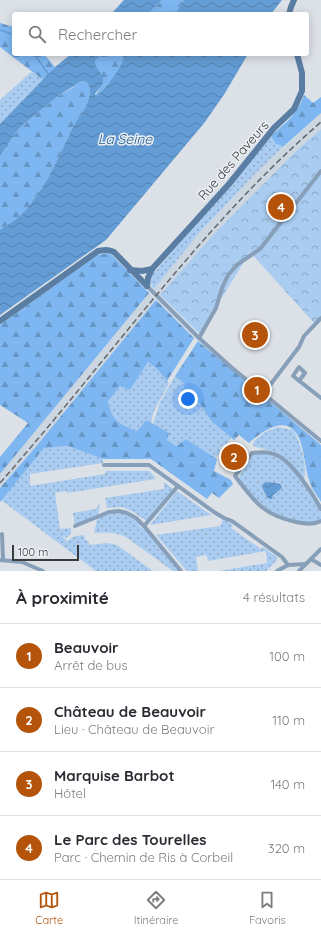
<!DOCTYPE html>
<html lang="fr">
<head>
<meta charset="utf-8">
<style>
  :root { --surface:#fff; --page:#f7f7f7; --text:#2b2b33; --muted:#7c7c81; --line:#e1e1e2; --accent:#b45309 }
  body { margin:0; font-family:Quicksand,sans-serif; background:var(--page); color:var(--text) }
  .scale { position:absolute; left:12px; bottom:10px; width:67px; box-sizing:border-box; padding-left:4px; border:2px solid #393b3d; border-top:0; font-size:11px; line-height:14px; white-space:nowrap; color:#393b3d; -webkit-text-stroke:3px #eaeff4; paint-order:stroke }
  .you { position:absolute; left:188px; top:399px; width:14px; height:14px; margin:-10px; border:3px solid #fff; border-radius:50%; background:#1a73e8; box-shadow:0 0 0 6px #1a73e833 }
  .badge { display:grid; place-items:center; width:26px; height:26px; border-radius:50%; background:var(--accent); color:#fff; font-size:13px; font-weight:700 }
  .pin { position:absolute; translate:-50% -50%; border:2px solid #fff; box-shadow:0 1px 4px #0006 }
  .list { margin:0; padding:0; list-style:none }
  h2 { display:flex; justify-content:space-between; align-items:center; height:52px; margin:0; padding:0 16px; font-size:17px }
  h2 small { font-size:13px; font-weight:400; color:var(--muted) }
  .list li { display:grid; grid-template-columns:26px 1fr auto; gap:12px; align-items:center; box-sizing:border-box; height:64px; padding:0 16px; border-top:1px solid var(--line) }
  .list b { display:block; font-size:15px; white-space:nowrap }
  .list p { margin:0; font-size:13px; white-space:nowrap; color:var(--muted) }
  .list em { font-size:13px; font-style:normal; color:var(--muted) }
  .icon { flex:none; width:22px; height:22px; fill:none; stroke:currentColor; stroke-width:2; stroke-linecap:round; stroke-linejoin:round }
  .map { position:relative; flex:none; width:321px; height:571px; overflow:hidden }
  .search { position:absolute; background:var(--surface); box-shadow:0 2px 10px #0003; left:12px; right:12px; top:12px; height:44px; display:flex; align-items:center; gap:10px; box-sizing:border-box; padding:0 14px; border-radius:4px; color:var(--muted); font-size:15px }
  .sheet { height:308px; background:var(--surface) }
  nav { display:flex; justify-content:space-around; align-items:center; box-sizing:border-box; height:56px; border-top:1px solid var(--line); background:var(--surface); font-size:11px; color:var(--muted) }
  nav a { display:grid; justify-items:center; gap:2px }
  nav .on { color:var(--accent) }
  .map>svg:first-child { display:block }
</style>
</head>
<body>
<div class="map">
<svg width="321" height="571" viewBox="0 0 321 571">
  <defs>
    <pattern id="grass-dots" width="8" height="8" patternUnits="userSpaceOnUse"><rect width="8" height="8" fill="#a9ccf0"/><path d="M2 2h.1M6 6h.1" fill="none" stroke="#8ba7c4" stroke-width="1.8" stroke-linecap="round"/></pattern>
    <pattern id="forest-firs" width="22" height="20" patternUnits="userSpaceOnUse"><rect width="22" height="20" fill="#7db6f0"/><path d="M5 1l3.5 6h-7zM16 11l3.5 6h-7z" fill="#6795c4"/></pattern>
    <pattern id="park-crowns" width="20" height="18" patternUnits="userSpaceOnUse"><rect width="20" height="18" fill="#a9ccf0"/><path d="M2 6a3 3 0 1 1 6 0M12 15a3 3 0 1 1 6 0" fill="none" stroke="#8ba7c4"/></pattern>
    <pattern id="water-waves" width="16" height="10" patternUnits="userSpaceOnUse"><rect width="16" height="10" fill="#649dd5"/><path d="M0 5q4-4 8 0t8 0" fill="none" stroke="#5381ae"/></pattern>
  </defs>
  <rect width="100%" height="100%" fill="#dce1e7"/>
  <!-- built -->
  <g fill="#cbd6e1">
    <polygon points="321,113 321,129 294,153 214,234 160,295 154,289 199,233 254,175"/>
    <polygon points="149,293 156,300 34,449 0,488 0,474"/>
  </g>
  <!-- grass -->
  <g fill="url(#grass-dots)">
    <polygon points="31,72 43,80 0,124 0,100"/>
    <path d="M271 136 276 144 284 146 254 175 199 233 154 289C149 284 150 281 153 274Z"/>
    <path d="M148 362 157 369 169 383 154 411 151 423 146 420 137 431C118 423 113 422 108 401L120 386 130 390Z"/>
    <polygon points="175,376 185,384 182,393 200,404 212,422 231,438 226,444 223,445 220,448 219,454 216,457 217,459 186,439 176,446 167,440 153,424 160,402"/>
    <path d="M278 427 293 430C300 440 308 467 304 479L288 460 278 453 253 446 254 441 265 432Z"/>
    <polygon points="68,446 103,459 103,463 30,474 30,486 105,474 106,471 149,471 155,477 155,479 67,493 66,491 55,493 60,529 71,528 71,533 67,538 62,536 67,541 75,536 84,535 85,539 89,542 89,545 107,543 117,545 153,571 96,571 1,500 44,448"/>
    <polygon points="265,452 275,454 297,473 321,509 321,521 303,523 270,513 240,483 239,476 254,454"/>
    <polygon points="164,482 174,490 148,522 132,511 122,507 107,508 105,498 164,489"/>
    <polygon points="177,491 211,515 150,525"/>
    <path d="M100 503 98 515 119 511 140 522V527L144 529 179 571H173L126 537C115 532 106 532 94 533L98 516 75 526 73 513 96 509Z"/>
    <polygon points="224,518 233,525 231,528 261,549 263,547 277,557 277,560 266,571 219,571 267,563 266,551 208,561 207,556 205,555 196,557 198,571 187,571 156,535 220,526"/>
  </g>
  <!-- forest -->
  <g fill="url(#forest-firs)">
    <polygon points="162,0 184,0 175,14 148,14"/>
    <polygon points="0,23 14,27 14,54 44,54 55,67 43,80 0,47"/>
    <path d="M102 54H124C126 67 105 87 97 96H95L103 83 95 65V61Z"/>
    <path d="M85 81C90 84 91 91 89 97 87 108 78 117 73 127 59 155 49 182 28 207 21 217 10 223 0 230V156L17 131 24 124 58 96 72 88 78 83Z"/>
    <path d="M304 95 313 103 321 97V113L284 146 276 144 271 136C286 122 297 115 304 95Z"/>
    <polygon points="108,253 112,255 149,293 0,474 0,457 28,423 0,405 0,325 97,255"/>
    <path d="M156 300 194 338 167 381 157 369 148 362 130 390 120 386 108 401C113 422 118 423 137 431L146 420 169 433 167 440 176 446 186 439 217 459 214 471 231 480 233 484 219 498 212 493 207 499 151 459H103L68 446 44 448 0 502V488L34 449Z"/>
    <path d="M198 341 321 445V502C317 495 311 488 309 480 305 468 304 448 299 438 288 413 263 430 249 443L239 435 234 440 212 422 200 404 182 393 185 384 175 376Z"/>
  </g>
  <!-- park -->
  <polygon fill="url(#park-crowns)" points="321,129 321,317 314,323 250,252 223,296 213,309 200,334 160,295 214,234 294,153"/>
  <!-- water -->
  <g fill="url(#water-waves)">
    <polygon points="124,0 162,0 148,14 111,14"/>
    <polygon points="184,0 282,0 271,14 175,14"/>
    <path d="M71 54H102L95 61C94 69 105 74 103 83 102 86 97 91 95 94L96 96C104 91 125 65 124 54H248L225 93 205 122 106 240 0 315V230C10 223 21 217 28 207 49 182 59 155 73 127 78 117 87 108 89 97 91 91 90 84 85 81L80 82 58 96 24 124 17 131 0 156V124L55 67Z"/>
    <polygon points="269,482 280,484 282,488 273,495 272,499 270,499 267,497 262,487 264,483"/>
  </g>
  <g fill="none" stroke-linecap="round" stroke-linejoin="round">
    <!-- stream -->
    <g stroke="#649dd5" stroke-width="1.5">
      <polyline points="0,30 14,35"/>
      <polyline points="31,54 37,58 49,75"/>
    </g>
    <!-- street -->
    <g stroke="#879fb8" stroke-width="4">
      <polyline points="147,286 198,337 231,367 321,441"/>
      <polyline points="199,338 216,308 222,288 228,275 238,264 260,249 321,171"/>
      <polyline points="299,381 305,373 299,367 293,376 321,398"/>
      <polyline points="264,393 299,347 304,336 321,318"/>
      <polyline points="104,465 149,465 214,512 224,518 232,521 282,557 288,565"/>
      <path d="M321 509C313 494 291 459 274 454 267 451 259 452 252 453L235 476C255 502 263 515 296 522 305 524 314 525 321 521"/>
      <polyline points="75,526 109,512 119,511 127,513 136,518 144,526 181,571"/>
      <polyline points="144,526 178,486"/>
      <polyline points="2,534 3,559"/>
      <polyline points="311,559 321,565"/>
      <polyline points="0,560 22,562 43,571"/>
      <polyline points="277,571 288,565 306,564"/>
      <polyline points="299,571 321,549"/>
    </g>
    <!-- secondary -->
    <g stroke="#5a7ea3" stroke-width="6">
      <polyline points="289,14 291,7 294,0"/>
      <polyline points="130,270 142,271 152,269"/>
      <polyline points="147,286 148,278 152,269 229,184 274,128 294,109 302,91 302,73 297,54"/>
      <path d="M0 321 98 251C104 250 108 249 114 252L147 286"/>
    </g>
    <!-- rail -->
    <path stroke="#64676a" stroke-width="1.5" stroke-dasharray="6 3" stroke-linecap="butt" d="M0 483C35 443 69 402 103 360 171 277 239 193 321 122"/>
  </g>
  <g text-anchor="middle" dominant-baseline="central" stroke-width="3" stroke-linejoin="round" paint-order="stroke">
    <!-- street labels -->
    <g font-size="13" fill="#393b3d" stroke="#eaeff4">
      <text transform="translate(233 160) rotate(-49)">Rue des Paveurs</text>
    </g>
    <!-- water labels -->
    <g font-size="14" font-style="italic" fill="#1f5a8f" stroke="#eaeff4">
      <text x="125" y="139">La Seine</text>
    </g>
  </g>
</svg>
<div class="scale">100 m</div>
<div class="you"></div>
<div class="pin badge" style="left:257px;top:390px">1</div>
<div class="pin badge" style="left:234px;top:457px">2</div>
<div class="pin badge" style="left:255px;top:335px">3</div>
<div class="pin badge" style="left:281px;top:207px">4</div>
<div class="search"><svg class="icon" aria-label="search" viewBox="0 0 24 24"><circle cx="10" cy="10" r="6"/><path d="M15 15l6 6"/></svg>Rechercher</div>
</div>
<section class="sheet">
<h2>À proximité<small>4 résultats</small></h2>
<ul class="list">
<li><span class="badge">1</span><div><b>Beauvoir</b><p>Arrêt de bus</p></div><em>100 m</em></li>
<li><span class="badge">2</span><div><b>Château de Beauvoir</b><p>Lieu · Château de Beauvoir</p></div><em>110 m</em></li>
<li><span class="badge">3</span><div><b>Marquise Barbot</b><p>Hôtel</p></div><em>140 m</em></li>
<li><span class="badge">4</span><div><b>Le Parc des Tourelles</b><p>Parc · Chemin de Ris à Corbeil</p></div><em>320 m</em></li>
</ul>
</section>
<nav>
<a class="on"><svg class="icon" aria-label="map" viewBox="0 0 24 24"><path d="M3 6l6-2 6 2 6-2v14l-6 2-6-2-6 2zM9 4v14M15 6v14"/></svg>Carte</a>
<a><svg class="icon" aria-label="directions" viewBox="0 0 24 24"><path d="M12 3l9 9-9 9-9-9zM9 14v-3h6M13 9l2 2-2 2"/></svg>Itinéraire</a>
<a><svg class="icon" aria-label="saved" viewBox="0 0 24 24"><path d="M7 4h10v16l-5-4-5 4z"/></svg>Favoris</a>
</nav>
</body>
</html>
